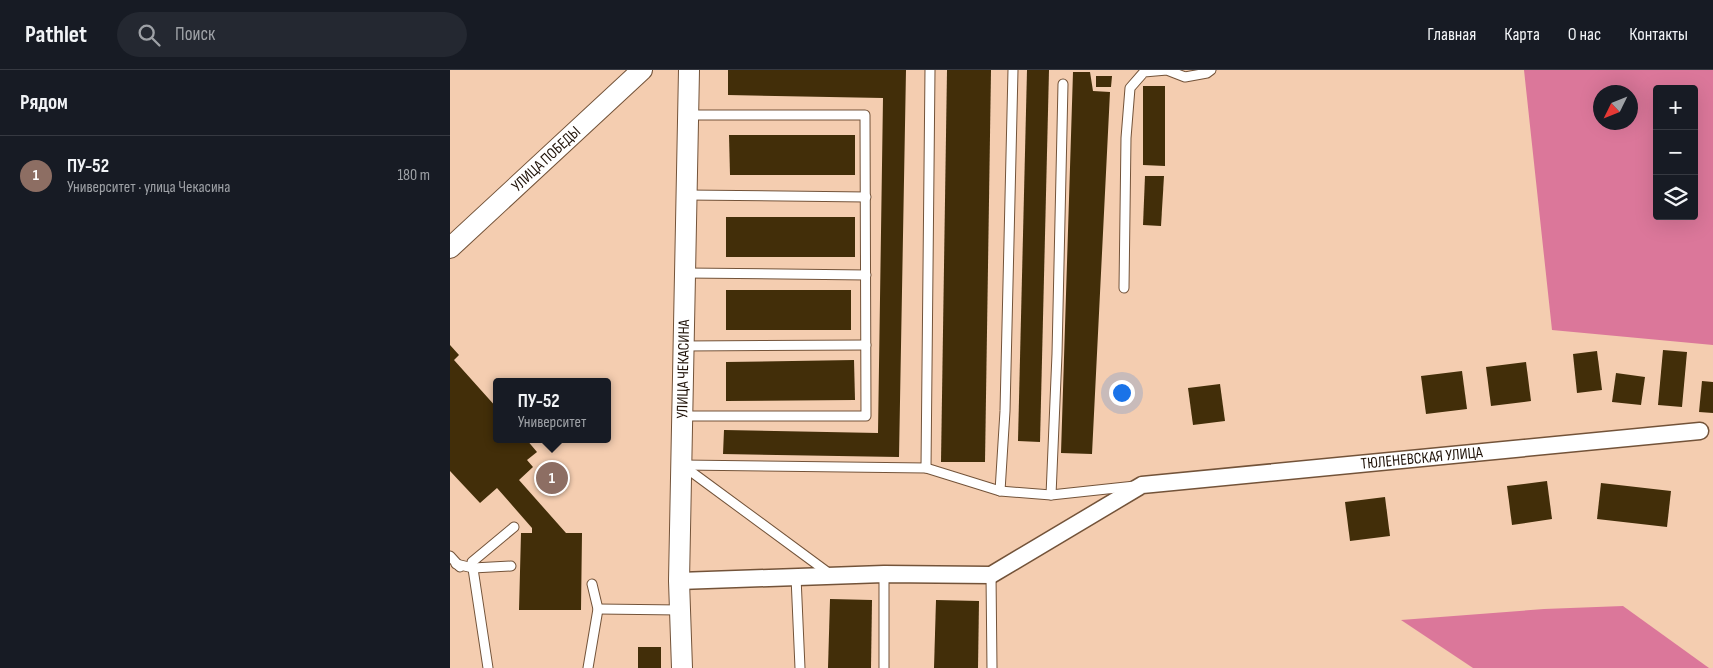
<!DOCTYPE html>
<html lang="ru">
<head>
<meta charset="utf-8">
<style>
  :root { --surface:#171b24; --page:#242831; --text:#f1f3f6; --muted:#9ea1a6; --line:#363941; --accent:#89b4cb }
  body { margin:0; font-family:"Sofia Sans Condensed",sans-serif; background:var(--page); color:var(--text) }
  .controls { position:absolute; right:15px; top:15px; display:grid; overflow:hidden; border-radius:5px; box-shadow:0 5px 20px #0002 }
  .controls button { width:45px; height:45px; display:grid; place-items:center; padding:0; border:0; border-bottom:1px solid var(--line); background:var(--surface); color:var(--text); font:25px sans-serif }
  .compass { position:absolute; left:1143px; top:15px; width:45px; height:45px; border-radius:50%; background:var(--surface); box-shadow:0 5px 20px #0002; rotate:227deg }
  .you { position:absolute; left:671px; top:322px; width:18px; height:18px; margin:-12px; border:4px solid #fff; border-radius:50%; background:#1a73e8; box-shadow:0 0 0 8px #1a73e833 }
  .badge { display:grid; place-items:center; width:32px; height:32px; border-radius:50%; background:var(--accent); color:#fff; font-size:16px; font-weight:700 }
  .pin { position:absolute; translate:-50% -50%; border:2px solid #fff; box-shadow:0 1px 5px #0006 }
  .popup { position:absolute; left:43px; top:308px; width:118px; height:65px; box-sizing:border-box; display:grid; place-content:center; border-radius:5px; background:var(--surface); filter:drop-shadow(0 1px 4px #0005); font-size:16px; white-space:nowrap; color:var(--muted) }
  .popup b { font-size:19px; color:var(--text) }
  .popup::after { content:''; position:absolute; left:50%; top:100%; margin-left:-10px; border:10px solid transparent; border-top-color:var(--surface) }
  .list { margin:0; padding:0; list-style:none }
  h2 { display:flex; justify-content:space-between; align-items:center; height:65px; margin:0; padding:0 20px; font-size:21px }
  h2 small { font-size:16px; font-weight:400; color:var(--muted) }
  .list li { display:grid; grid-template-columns:32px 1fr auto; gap:15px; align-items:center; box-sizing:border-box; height:80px; padding:0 20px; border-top:1px solid var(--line) }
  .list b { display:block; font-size:19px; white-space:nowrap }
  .list p { margin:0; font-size:16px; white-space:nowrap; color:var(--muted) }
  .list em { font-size:16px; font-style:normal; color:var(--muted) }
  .icon { flex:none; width:28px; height:28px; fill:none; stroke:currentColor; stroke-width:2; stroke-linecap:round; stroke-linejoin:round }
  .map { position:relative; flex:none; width:1263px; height:598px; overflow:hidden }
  header { display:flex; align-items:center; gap:30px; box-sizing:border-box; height:70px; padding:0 25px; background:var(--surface); border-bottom:1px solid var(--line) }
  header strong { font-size:24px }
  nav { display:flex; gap:28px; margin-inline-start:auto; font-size:18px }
  .search { width:350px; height:45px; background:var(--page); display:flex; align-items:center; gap:12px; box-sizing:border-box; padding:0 18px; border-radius:28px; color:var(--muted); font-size:19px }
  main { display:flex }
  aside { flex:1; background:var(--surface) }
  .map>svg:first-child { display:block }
</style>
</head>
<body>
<header>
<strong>Pathlet</strong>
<div class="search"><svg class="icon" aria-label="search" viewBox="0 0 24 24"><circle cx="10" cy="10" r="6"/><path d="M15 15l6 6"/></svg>Поиск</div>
<nav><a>Главная</a><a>Карта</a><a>О нас</a><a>Контакты</a></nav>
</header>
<main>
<aside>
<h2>Рядом<small></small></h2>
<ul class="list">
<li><span class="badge" style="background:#8d6e63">1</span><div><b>ПУ-52</b><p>Университет · улица Чекасина</p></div><em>180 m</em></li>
</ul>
</aside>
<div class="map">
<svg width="1263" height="598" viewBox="0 0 1263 598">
  <rect width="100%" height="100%" fill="#f4cdb0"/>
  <!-- forest -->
  <g fill="#db779a" fill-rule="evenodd">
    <path d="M1074 0H1263V275L1102 260ZM1207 19H1244V146H1207ZM1150 22H1180V52H1150Z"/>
    <polygon points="1173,536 1259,598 1023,598 951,550 1094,539"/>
  </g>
  <!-- building -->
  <g fill="#422e09">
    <polygon points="278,0 456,0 449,387 273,384 274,360 428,363 433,28 278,25"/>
    <polygon points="497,0 541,0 535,392 491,392"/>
    <polygon points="577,0 599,0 590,372 568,371"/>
    <polygon points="623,2 640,2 643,21 660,22 642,384 611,383"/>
    <polygon points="646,6 662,6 661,17 646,17"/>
    <polygon points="693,16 715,16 715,96 693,95"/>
    <polygon points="279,65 405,65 405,105 280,105"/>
    <polygon points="695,106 714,106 711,156 693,155"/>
    <rect x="276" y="147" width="129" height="40"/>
    <rect x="276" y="220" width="125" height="40"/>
    <polygon points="0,275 9,285 4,290 47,338 47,369 76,369 87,382 77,390 83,397 69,410 116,463 132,463 131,540 69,540 71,463 82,463 82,458 47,418 30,433 0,401"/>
    <polygon points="1213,280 1237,282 1232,337 1208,335"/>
    <polygon points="1147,281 1152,320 1127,323 1123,284"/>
    <polygon points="404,290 405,330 276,331 276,292"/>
    <polygon points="1076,292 1081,331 1041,336 1036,297"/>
    <polygon points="1012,301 1017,339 976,344 971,306"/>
    <polygon points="1166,303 1195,307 1191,335 1162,332"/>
    <polygon points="1252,311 1263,312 1263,343 1249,342"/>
    <polygon points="770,314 775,351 743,355 738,318"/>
    <polygon points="1097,411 1102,449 1062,455 1057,416"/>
    <polygon points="1151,413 1221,421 1217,457 1147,449"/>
    <polygon points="935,427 940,466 900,471 895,432"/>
    <polygon points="380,529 422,530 421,598 378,598"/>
    <polygon points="486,530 529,531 528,598 484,598"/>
    <rect x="188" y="577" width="23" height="21"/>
  </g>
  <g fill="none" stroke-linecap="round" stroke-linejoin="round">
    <defs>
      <g id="service">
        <polyline points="236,125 416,127"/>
        <polyline points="235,203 416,205"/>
        <polyline points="674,218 676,68 680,18 694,2 717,0 735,7 757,3 761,0"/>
        <polyline points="234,276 416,275"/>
        <polyline points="232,346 416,346 415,45 238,45"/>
        <polyline points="232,395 476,398 480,0"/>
        <polyline points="232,395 380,504"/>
        <polyline points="476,398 550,421 601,425 685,416"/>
        <polyline points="550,421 555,341 563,0"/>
        <polyline points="601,425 607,284 613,14"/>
        <polyline points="0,486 10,497"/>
        <polyline points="6,494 23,498 61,496"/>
        <polyline points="541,505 542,598"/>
        <polyline points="346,507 350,598"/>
        <polyline points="148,539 230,540"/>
        <polyline points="38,598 22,492 64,457"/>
        <polyline points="138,598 148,539 142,514"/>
        <polyline points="434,598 434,504"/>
      </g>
      <g id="minor">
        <path id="s1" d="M229 511 434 504 541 505 692 415 1250 361"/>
      </g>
      <g id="tertiary">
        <path id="s2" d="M0 178 192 0"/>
        <path id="s3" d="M232 598 229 511 239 0"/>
      </g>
    </defs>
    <!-- service casing -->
    <use href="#service" stroke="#735339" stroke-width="11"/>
    <!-- minor casing -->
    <use href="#minor" stroke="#735339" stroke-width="19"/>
    <!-- tertiary casing -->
    <use href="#tertiary" stroke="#735339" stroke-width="22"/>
    <!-- service -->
    <use href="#service" stroke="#fff" stroke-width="9"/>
    <!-- minor -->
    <use href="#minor" stroke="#fff" stroke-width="16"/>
    <!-- tertiary -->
    <use href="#tertiary" stroke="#fff" stroke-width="20"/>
  </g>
  <g text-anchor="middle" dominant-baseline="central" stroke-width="5" stroke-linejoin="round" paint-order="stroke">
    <!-- street labels -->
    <g font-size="16" fill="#1f1208" stroke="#fdf5ef">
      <text stroke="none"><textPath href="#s2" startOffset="131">УЛИЦА ПОБЕДЫ</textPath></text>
      <text stroke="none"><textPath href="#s3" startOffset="299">УЛИЦА ЧЕКАСИНА</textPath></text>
      <text stroke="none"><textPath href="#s1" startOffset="769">ТЮЛЕНЕВСКАЯ УЛИЦА</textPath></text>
    </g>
  </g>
</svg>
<div class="controls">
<button>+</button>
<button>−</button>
<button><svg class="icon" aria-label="layers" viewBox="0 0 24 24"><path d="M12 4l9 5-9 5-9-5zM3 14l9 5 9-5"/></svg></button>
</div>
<svg class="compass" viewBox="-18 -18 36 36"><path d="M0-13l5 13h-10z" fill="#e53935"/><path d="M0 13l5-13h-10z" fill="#9ea1a6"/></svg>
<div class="you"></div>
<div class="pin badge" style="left:102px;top:408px;background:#8d6e63">1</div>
<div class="popup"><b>ПУ-52</b>Университет</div>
</div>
</main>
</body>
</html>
